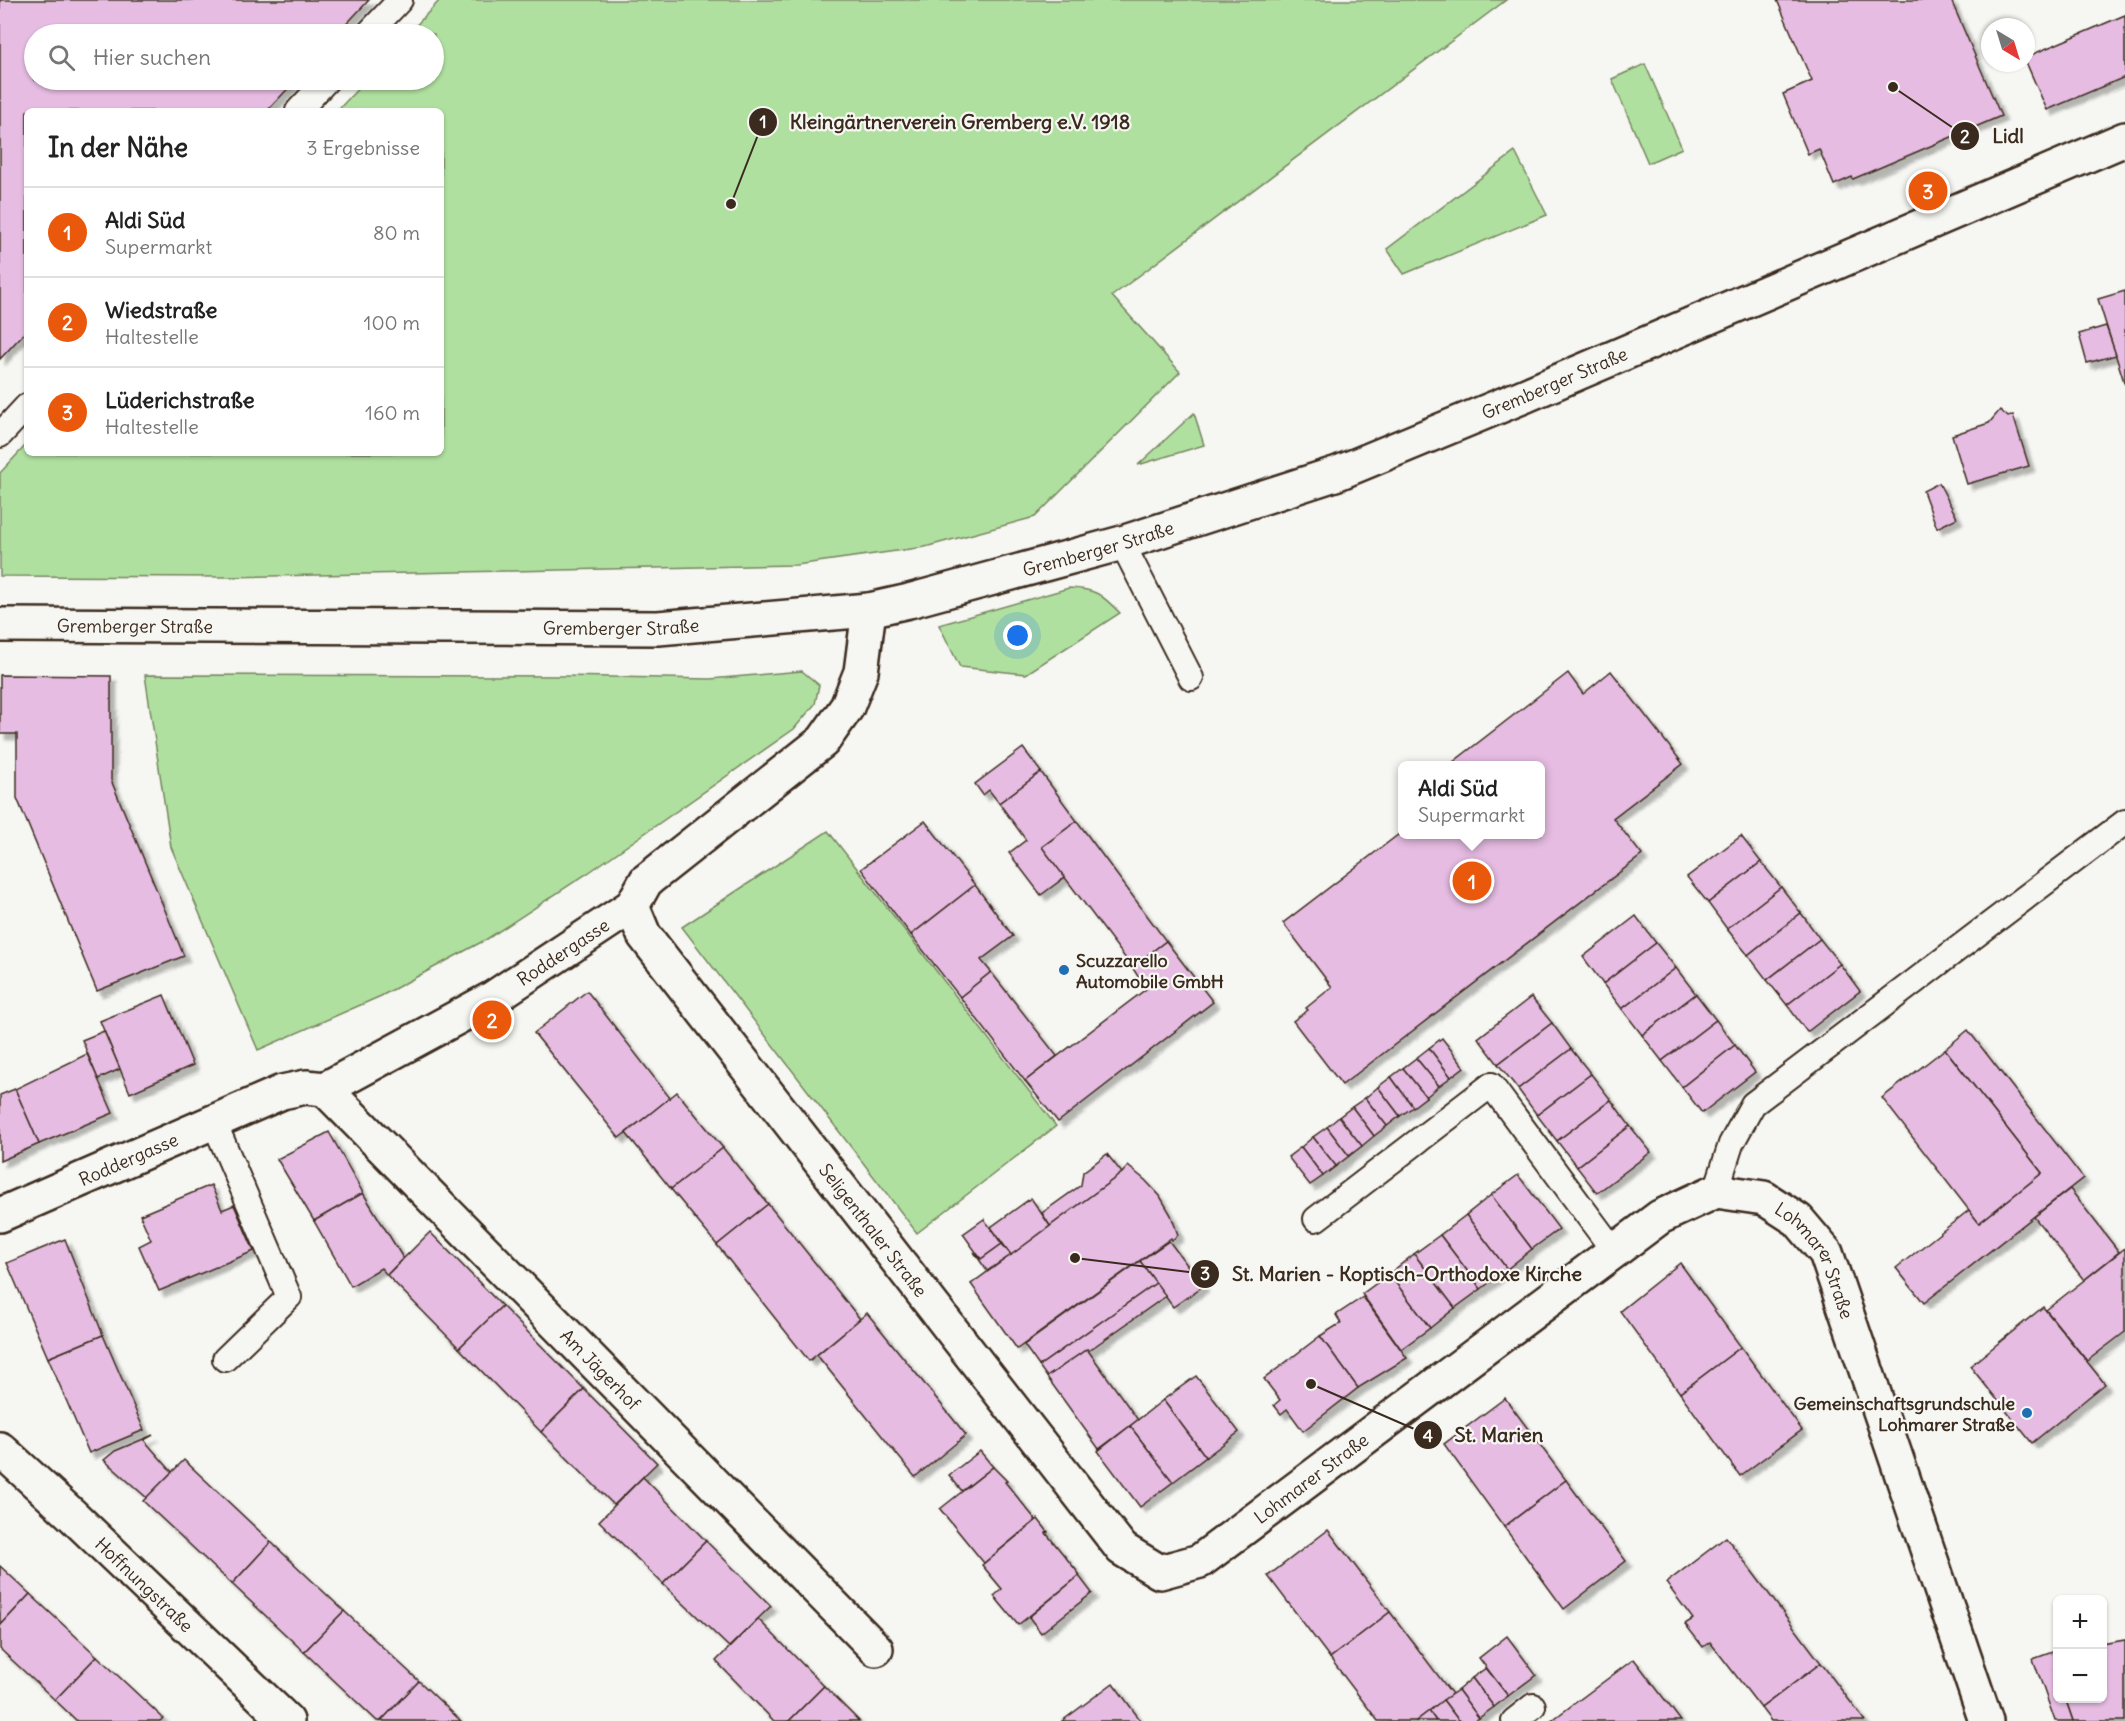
<!DOCTYPE html>
<html lang="de">
<head>
<meta charset="utf-8">
<style>
  :root { --surface:#fff; --page:#f2f2f2; --text:#222; --muted:#767676; --line:#e0e0e0; --accent:#ea580c }
  body { margin:0; font-family:Delius,sans-serif; background:var(--page); color:var(--text) }
  .controls { position:absolute; right:18px; bottom:18px; display:grid; overflow:hidden; border-radius:9px; box-shadow:0 2px 4px #0004 }
  .controls button { width:54px; height:54px; display:grid; place-items:center; padding:0; border:0; border-bottom:2px solid var(--line); background:var(--surface); color:var(--text); font:30px sans-serif }
  .compass { position:absolute; left:1981px; top:18px; width:54px; height:54px; border-radius:50%; background:var(--surface); box-shadow:0 2px 4px #0004; rotate:142deg }
  .you { position:absolute; left:1018px; top:636px; width:21px; height:21px; margin:-15px; border:4px solid #fff; border-radius:50%; background:#1a73e8; box-shadow:0 0 0 9px #1a73e833 }
  .badge { display:grid; place-items:center; width:39px; height:39px; border-radius:50%; background:var(--accent); color:#fff; font-size:20px; font-weight:700 }
  .pin { position:absolute; translate:-50% -50%; border:3px solid #fff; box-shadow:0 2px 6px #0006 }
  .popup { position:absolute; left:1398px; top:761px; width:147px; height:78px; box-sizing:border-box; display:grid; place-content:center; border-radius:9px; background:var(--surface); filter:drop-shadow(0 2px 4px #0005); font-size:20px; white-space:nowrap; color:var(--muted) }
  .popup b { font-size:22px; color:var(--text) }
  .popup::after { content:''; position:absolute; left:50%; top:100%; margin-left:-12px; border:12px solid transparent; border-top-color:var(--surface) }
  .list { margin:0; padding:0; list-style:none }
  h2 { display:flex; justify-content:space-between; align-items:center; height:78px; margin:0; padding:0 24px; font-size:26px }
  h2 small { font-size:20px; font-weight:400; color:var(--muted) }
  .list li { display:grid; grid-template-columns:39px 1fr auto; gap:18px; align-items:center; box-sizing:border-box; height:90px; padding:0 24px; border-top:2px solid var(--line) }
  .list b { display:block; font-size:22px; white-space:nowrap }
  .list p { margin:0; font-size:20px; white-space:nowrap; color:var(--muted) }
  .list em { font-size:20px; font-style:normal; color:var(--muted) }
  .icon { flex:none; width:33px; height:33px; fill:none; stroke:currentColor; stroke-width:2; stroke-linecap:round; stroke-linejoin:round }
  .map { position:relative; flex:none; width:2125px; height:1721px; overflow:hidden }
  .search { position:absolute; background:var(--surface); box-shadow:0 2px 4px #0004; left:24px; top:24px; width:420px; height:66px; display:flex; align-items:center; gap:15px; box-sizing:border-box; padding:0 21px; border-radius:33px; color:var(--muted); font-size:22px }
  .panel { position:absolute; background:var(--surface); box-shadow:0 2px 4px #0004; left:24px; top:108px; width:420px; height:348px; border-radius:9px }
  .map>svg:first-child { display:block }
</style>
</head>
<body>
<div class="map">
<svg width="2125" height="1721" viewBox="0 0 2125 1721">
  <defs>
    <filter id="shadow"><feDropShadow dx="5.5" dy="5.5" stdDeviation="1.5" flood-color="#0004"/></filter>
  </defs>
  <rect width="100%" height="100%" fill="#f6f6f2"/>
  <filter id="ink" filterUnits="userSpaceOnUse"><feTurbulence type="fractalNoise" baseFrequency=".0167" numOctaves="2"/><feDisplacementMap in="SourceGraphic" scale="12" xChannelSelector="R" yChannelSelector="G"/><feConvolveMatrix kernelMatrix="1 2 1 2 8 2 1 2 1" color-interpolation-filters="sRGB"/></filter>
  <g filter="url(#ink)">
    <!-- green -->
    <g fill="#b0e0a0" stroke="#76855f" stroke-width="1.5">
      <polygon points="440,0 1506,0 1112,296 1180,372 1035,517 925,547 796,565 224,577 0,576 0,473 27,444 27,453 441,453 441,111 337,111 366,80 434,80 434,34 408,34"/>
      <polygon points="1645,64 1682,148 1648,163 1612,79"/>
      <polygon points="1515,152 1547,215 1404,274 1387,249"/>
      <polygon points="1194,413 1204,445 1138,465"/>
      <path d="M1069 588C1096 589 1101 594 1120 613L1026 674 960 667 939 625Z"/>
      <polygon points="802,671 819,685 815,704 794,729 588,873 487,939 381,996 258,1050 171,847 145,675 562,676 710,679"/>
      <polygon points="828,831 1056,1126 917,1233 682,927"/>
    </g>
    <!-- building -->
    <g fill="#e6bce2" stroke="#3b2a1e" stroke-width="1.5" filter="url(#shadow)">
      <polygon points="0,0 369,0 337,34 34,34 34,80 296,80 267,111 27,111 27,330 0,359"/>
      <polygon points="1777,0 1951,0 2001,116 1853,179 1852,177 1834,185 1819,149 1808,154 1783,94 1812,81"/>
      <polygon points="2125,15 2125,77 2047,110 2026,62 2026,57"/>
      <polygon points="2125,291 2125,385 2098,299"/>
      <polygon points="2106,326 2116,355 2087,363 2079,334"/>
      <polygon points="2000,410 2008,417 2013,415 2029,466 1967,484 1952,435 1989,423"/>
      <polygon points="1939,483 1957,518 1937,528 1923,491"/>
      <polygon points="1611,671 1683,764 1613,818 1642,855 1342,1085 1293,1021 1308,1010 1306,1008 1332,987 1283,923 1403,831 1403,834 1541,834 1541,766 1448,766 1568,673 1583,694"/>
      <polygon points="0,675 111,676 111,780 184,956 97,991 17,798 17,734 0,734"/>
      <polygon points="1023,748 1041,772 999,803 989,790 983,795 975,784"/>
      <polygon points="1041,772 1077,821 1042,847 1065,877 1041,895 1009,853 1026,840 999,803"/>
      <polygon points="925,821 975,885 911,935 861,869"/>
      <polygon points="1077,821 1166,941 1132,967 1042,847"/>
      <polygon points="1741,836 1761,862 1708,903 1687,877"/>
      <polygon points="1761,862 1781,887 1727,929 1708,903"/>
      <polygon points="975,885 1013,936 981,960 991,972 960,997 911,935"/>
      <polygon points="1781,887 1801,913 1748,955 1727,929"/>
      <polygon points="1801,913 1820,939 1767,980 1748,955"/>
      <polygon points="1636,916 1656,943 1603,984 1583,957"/>
      <polygon points="1820,939 1840,964 1787,1005 1767,980"/>
      <polygon points="1166,941 1213,1002 1058,1122 1025,1081 1146,989 1132,967"/>
      <polygon points="1656,943 1676,968 1622,1009 1603,984"/>
      <polygon points="1840,964 1860,991 1807,1032 1787,1005"/>
      <polygon points="1676,968 1696,994 1642,1035 1622,1009"/>
      <polygon points="991,972 1057,1056 1025,1081 960,997"/>
      <polygon points="587,991 670,1098 619,1138 534,1033"/>
      <polygon points="1696,994 1716,1020 1662,1061 1642,1035"/>
      <polygon points="164,995 193,1065 130,1093 100,1021"/>
      <polygon points="1531,997 1552,1023 1498,1064 1478,1038"/>
      <polygon points="1716,1020 1735,1045 1682,1087 1662,1061"/>
      <polygon points="1552,1023 1571,1049 1518,1089 1498,1064"/>
      <polygon points="1968,1030 2083,1178 1924,1303 1896,1268 1969,1210 1979,1223 2042,1173 1945,1049"/>
      <polygon points="104,1031 120,1069 98,1079 82,1040"/>
      <polygon points="1442,1038 1464,1067 1451,1077 1429,1048"/>
      <polygon points="1735,1045 1755,1072 1702,1113 1682,1087"/>
      <polygon points="1429,1048 1451,1077 1439,1086 1416,1058"/>
      <polygon points="1571,1049 1591,1074 1537,1115 1518,1089"/>
      <polygon points="1945,1049 2042,1173 1979,1223 1882,1098"/>
      <polygon points="87,1054 113,1113 39,1144 15,1089"/>
      <polygon points="1416,1058 1439,1086 1426,1097 1403,1068"/>
      <polygon points="1403,1068 1426,1097 1413,1107 1391,1077"/>
      <polygon points="1591,1074 1611,1100 1557,1141 1537,1115"/>
      <polygon points="1391,1077 1413,1107 1400,1116 1378,1087"/>
      <polygon points="1378,1087 1400,1116 1387,1126 1365,1098"/>
      <polygon points="15,1089 39,1144 0,1161 0,1095"/>
      <polygon points="677,1092 723,1148 671,1189 626,1133"/>
      <polygon points="1365,1098 1387,1126 1374,1136 1352,1107"/>
      <polygon points="1611,1100 1630,1126 1577,1167 1557,1141"/>
      <polygon points="1352,1107 1374,1136 1362,1146 1339,1117"/>
      <polygon points="1339,1117 1362,1146 1349,1156 1327,1127"/>
      <polygon points="1630,1126 1651,1152 1597,1193 1577,1167"/>
      <polygon points="1327,1127 1349,1156 1336,1166 1313,1137"/>
      <polygon points="329,1132 363,1193 314,1221 277,1159"/>
      <polygon points="1313,1137 1336,1166 1323,1176 1301,1147"/>
      <polygon points="1301,1147 1323,1176 1310,1185 1288,1157"/>
      <polygon points="723,1148 768,1204 717,1245 671,1189"/>
      <polygon points="1107,1154 1122,1173 1050,1226 1042,1213 1081,1185 1083,1172"/>
      <polygon points="1128,1166 1145,1180 1160,1196 1171,1215 1178,1235 1172,1240 1171,1238 1017,1349 971,1284 1122,1173"/>
      <polygon points="1518,1175 1559,1229 1532,1249 1491,1195"/>
      <polygon points="211,1185 222,1210 234,1205 254,1251 159,1291 139,1246 151,1240 140,1215"/>
      <polygon points="2070,1189 2119,1252 2084,1280 2034,1217"/>
      <polygon points="363,1193 403,1258 387,1275 381,1268 351,1286 314,1221"/>
      <polygon points="1491,1195 1532,1249 1507,1269 1466,1215"/>
      <polygon points="1031,1198 1050,1226 1011,1255 991,1227"/>
      <polygon points="768,1204 860,1319 809,1361 717,1245"/>
      <polygon points="1466,1215 1507,1269 1481,1289 1440,1235"/>
      <polygon points="984,1219 1002,1244 981,1259 963,1234"/>
      <polygon points="430,1232 502,1306 459,1348 387,1275"/>
      <polygon points="1440,1235 1481,1289 1455,1308 1414,1254"/>
      <polygon points="65,1239 103,1335 48,1358 7,1263"/>
      <polygon points="1169,1241 1203,1286 1173,1307 1140,1261"/>
      <polygon points="1002,1244 1011,1255 987,1271 974,1252 981,1259"/>
      <polygon points="2125,1248 2125,1332 2087,1361 2046,1310"/>
      <polygon points="1414,1254 1455,1308 1430,1328 1389,1274"/>
      <polygon points="1140,1261 1156,1283 1039,1366 1024,1345"/>
      <polygon points="1680,1263 1741,1347 1680,1393 1620,1311"/>
      <polygon points="1389,1274 1430,1328 1401,1349 1362,1294"/>
      <polygon points="1156,1283 1166,1296 1088,1351 1087,1349 1047,1377 1039,1366"/>
      <polygon points="1363,1297 1407,1358 1358,1388 1320,1336 1341,1323 1336,1315"/>
      <polygon points="502,1306 584,1389 541,1432 459,1348"/>
      <polygon points="2043,1307 2105,1384 2032,1443 1970,1366"/>
      <polygon points="867,1313 966,1435 915,1477 817,1355"/>
      <polygon points="103,1335 144,1430 89,1453 48,1358"/>
      <polygon points="1320,1336 1358,1388 1303,1431 1287,1409 1281,1414 1274,1405 1280,1400 1264,1379"/>
      <polygon points="1741,1347 1802,1430 1740,1476 1680,1393"/>
      <polygon points="1087,1349 1138,1420 1099,1449 1047,1377"/>
      <polygon points="1196,1376 1239,1432 1206,1457 1163,1400"/>
      <polygon points="584,1389 657,1463 614,1505 541,1432"/>
      <polygon points="1505,1398 1566,1480 1504,1527 1444,1444"/>
      <polygon points="1163,1400 1206,1457 1173,1482 1130,1426"/>
      <polygon points="1130,1426 1173,1482 1140,1507 1098,1451"/>
      <polygon points="153,1435 144,1440 172,1472 147,1498 104,1460 115,1451"/>
      <polygon points="980,1451 993,1467 962,1491 949,1475"/>
      <polygon points="184,1460 271,1542 232,1584 143,1501"/>
      <polygon points="993,1467 1007,1481 1005,1482 1036,1520 984,1563 940,1509"/>
      <polygon points="643,1477 706,1541 663,1584 599,1521"/>
      <polygon points="1566,1480 1626,1561 1564,1609 1504,1527"/>
      <polygon points="1038,1519 1048,1532 1046,1533 1080,1575 1018,1625 994,1596 1002,1589 982,1565"/>
      <polygon points="1328,1530 1390,1612 1330,1658 1268,1576"/>
      <polygon points="1726,1537 1821,1663 1761,1708 1710,1642 1703,1647 1685,1624 1693,1619 1666,1583"/>
      <polygon points="706,1541 771,1606 729,1647 663,1584"/>
      <polygon points="271,1542 344,1611 304,1652 232,1584"/>
      <polygon points="0,1566 30,1594 0,1626"/>
      <polygon points="1079,1576 1092,1593 1041,1633 1029,1617"/>
      <polygon points="30,1594 97,1656 55,1700 0,1649 0,1626"/>
      <polygon points="344,1611 419,1681 381,1721 377,1721 304,1652"/>
      <polygon points="1390,1612 1452,1694 1416,1721 1378,1721 1330,1658"/>
      <polygon points="758,1619 824,1686 789,1721 774,1721 716,1661"/>
      <polygon points="1507,1636 1536,1675 1508,1696 1479,1658"/>
      <polygon points="2125,1640 2125,1721 2073,1721 2065,1698 2102,1698 2102,1644"/>
      <polygon points="2058,1650 2058,1668 2054,1669 2058,1678 2058,1698 2065,1698 2073,1721 2055,1721 2033,1659"/>
      <polygon points="97,1656 163,1718 160,1721 77,1721 55,1700"/>
      <polygon points="1634,1659 1681,1721 1551,1721"/>
      <polygon points="1821,1663 1865,1721 1771,1721 1761,1708"/>
      <polygon points="1486,1668 1508,1696 1494,1707 1472,1678"/>
      <polygon points="1472,1678 1494,1707 1479,1718 1458,1690"/>
      <polygon points="419,1681 461,1721 381,1721"/>
      <polygon points="1113,1683 1141,1721 1062,1721"/>
      <polygon points="824,1686 859,1721 789,1721"/>
      <polygon points="1458,1690 1479,1718 1475,1721 1459,1721 1443,1700"/>
      <polygon points="1443,1700 1459,1721 1436,1721 1429,1711"/>
      <polygon points="1429,1711 1436,1721 1416,1721"/>
    </g>
    <g fill="none" stroke-linecap="round" stroke-linejoin="round">
      <defs>
        <g id="lane">
          <polyline points="368,34 400,0"/>
          <polyline points="298,111 327,80"/>
          <polyline points="0,435 27,406"/>
          <polyline points="1122,543 1191,678"/>
          <polyline points="214,1122 289,1297 225,1359"/>
          <polyline points="1716,1191 1731,1144 1753,1104 2125,822"/>
          <polyline points="1316,1219 1491,1085 1614,1251"/>
          <polyline points="1514,1721 1533,1706"/>
        </g>
        <g id="street">
          <path id="s1" d="M632 906 644 935 1122 1549 1160 1572 1200 1561 1660 1217 1716 1191 1764 1198 1798 1220 1826 1253 1986 1721"/>
          <path id="s2" d="M325 1089 876 1649"/>
          <path id="s3" d="M0 1215 282 1092 306 1087 325 1089 493 998 632 906 646 881 823 741 847 707 861 672 869 610"/>
          <path id="s4" d="M0 1449 71 1514 287 1721"/>
        </g>
        <g id="secondary">
          <path id="s5" d="M0 625 658 628 869 610 909 601 1122 543 1338 473 1524 396 2125 139"/>
        </g>
      </defs>
      <!-- lane casing -->
      <use href="#lane" stroke="#3b2a1e" stroke-width="28"/>
      <!-- street casing -->
      <use href="#street" stroke="#3b2a1e" stroke-width="38"/>
      <!-- secondary casing -->
      <use href="#secondary" stroke="#3b2a1e" stroke-width="38"/>
      <!-- lane -->
      <use href="#lane" stroke="#f6f6f2" stroke-width="24"/>
      <!-- street -->
      <use href="#street" stroke="#f6f6f2" stroke-width="33"/>
      <!-- secondary -->
      <use href="#secondary" stroke="#f6f6f2" stroke-width="33"/>
    </g>
  </g>
  <!-- markers -->
  <g fill="#1f6fb2" stroke="#f6f6f2" stroke-width="2">
    <circle cx="1064" cy="970" r="6"/>
    <circle cx="2027" cy="1413" r="6"/>
  </g>
  <g text-anchor="middle" dominant-baseline="central" stroke-width="4.5" stroke-linejoin="round" paint-order="stroke">
    <!-- street labels -->
    <g font-size="18" fill="#3b2a1e" stroke="#f6f6f2">
      <text stroke="none"><textPath href="#s5" startOffset="1593">Gremberger Straße</textPath></text>
      <text stroke="none"><textPath href="#s5" startOffset="1107">Gremberger Straße</textPath></text>
      <text stroke="none"><textPath href="#s5" startOffset="135">Gremberger Straße</textPath></text>
      <text stroke="none"><textPath href="#s5" startOffset="621">Gremberger Straße</textPath></text>
      <text stroke="none"><textPath href="#s3" startOffset="626">Roddergasse</textPath></text>
      <text stroke="none"><textPath href="#s3" startOffset="140">Roddergasse</textPath></text>
      <text stroke="none"><textPath href="#s1" startOffset="405">Seligenthaler Straße</textPath></text>
      <text stroke="none"><textPath href="#s1" startOffset="1664">Lohmarer Straße</textPath></text>
      <text stroke="none"><textPath href="#s2" startOffset="393">Am Jägerhof</textPath></text>
      <text stroke="none"><textPath href="#s1" startOffset="1034">Lohmarer Straße</textPath></text>
      <text stroke="none"><textPath href="#s4" startOffset="198">Hoffnungstraße</textPath></text>
    </g>
    <!-- poi labels -->
    <g font-size="18" font-weight="bold" fill="#3b2a1e" stroke="#f6f6f2" text-anchor="start">
      <text x="1076" y="960">Scuzzarello<tspan x="1076" dy="21">Automobile GmbH</tspan></text>
      <text x="2015" y="1403" text-anchor="end">Gemeinschaftsgrundschule<tspan x="2015" dy="21">Lohmarer Straße</tspan></text>
    </g>
  </g>
  <!-- callouts -->
  <path fill="none" stroke="#3b2a1e" stroke-width="2" d="M731 204L763 122M1893 87L1965 136M1075 1258L1205 1274M1311 1384L1428 1435"/>
  <g fill="#3b2a1e" stroke="#f6f6f2" stroke-width="2">
    <circle cx="731" cy="204" r="6"/>
    <circle cx="1893" cy="87" r="6"/>
    <circle cx="1075" cy="1258" r="6"/>
    <circle cx="1311" cy="1384" r="6"/>
    <circle cx="763" cy="122" r="15"/>
    <circle cx="1965" cy="136" r="15"/>
    <circle cx="1205" cy="1274" r="15"/>
    <circle cx="1428" cy="1435" r="15"/>
  </g>
  <g font-size="18" text-anchor="middle" font-weight="bold" fill="#fff">
    <text x="763" y="128">1</text>
    <text x="1965" y="143">2</text>
    <text x="1205" y="1280">3</text>
    <text x="1428" y="1442">4</text>
  </g>
  <g font-size="20" text-anchor="middle" font-weight="bold" fill="#3b2a1e" stroke="#f6f6f2" stroke-width="4.5" stroke-linejoin="round" paint-order="stroke">
    <text x="960" y="129">Kleingärtnerverein Gremberg e.V. 1918</text>
    <text x="2008" y="143">Lidl</text>
    <text x="1407" y="1281">St. Marien - Koptisch-Orthodoxe Kirche</text>
    <text x="1499" y="1442">St. Marien</text>
  </g>
</svg>
<div class="controls">
<button>+</button>
<button>−</button>
</div>
<svg class="compass" viewBox="-18 -18 36 36"><path d="M0-13l5 13h-10z" fill="#e53935"/><path d="M0 13l5-13h-10z" fill="#767676"/></svg>
<div class="you"></div>
<div class="pin badge" style="left:1472px;top:881px">1</div>
<div class="popup"><b>Aldi Süd</b>Supermarkt</div>
<div class="pin badge" style="left:492px;top:1020px">2</div>
<div class="pin badge" style="left:1928px;top:191px">3</div>
<div class="search"><svg class="icon" aria-label="search" viewBox="0 0 24 24"><circle cx="10" cy="10" r="6"/><path d="M15 15l6 6"/></svg>Hier suchen</div>
<section class="panel">
<h2>In der Nähe<small>3 Ergebnisse</small></h2>
<ul class="list">
<li><span class="badge">1</span><div><b>Aldi Süd</b><p>Supermarkt</p></div><em>80 m</em></li>
<li><span class="badge">2</span><div><b>Wiedstraße</b><p>Haltestelle</p></div><em>100 m</em></li>
<li><span class="badge">3</span><div><b>Lüderichstraße</b><p>Haltestelle</p></div><em>160 m</em></li>
</ul>
</section>
</div>
</body>
</html>
